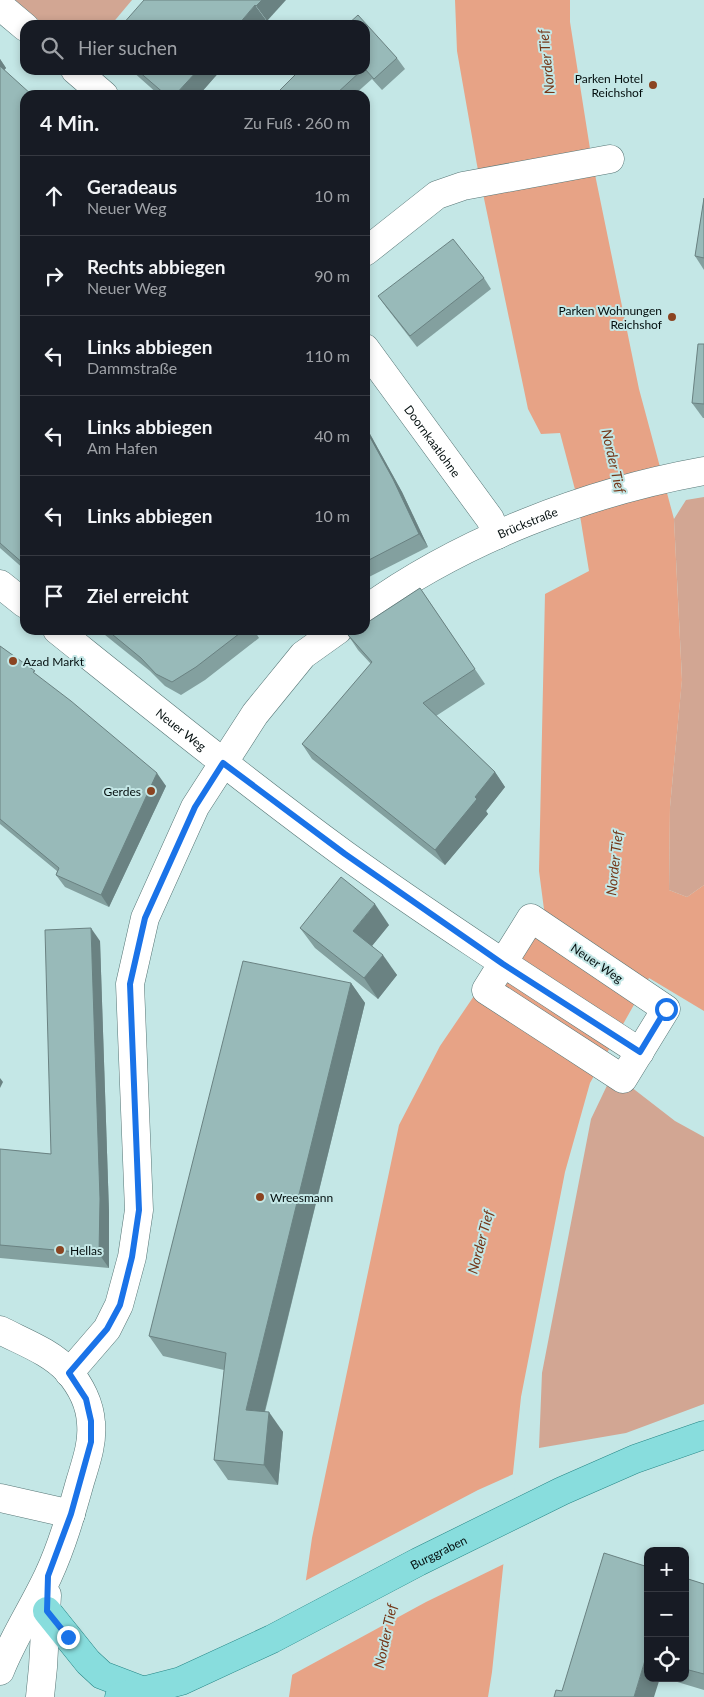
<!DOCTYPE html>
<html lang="de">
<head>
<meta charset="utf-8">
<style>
  :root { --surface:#171b24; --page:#242831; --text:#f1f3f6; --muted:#9ea1a6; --line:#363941 }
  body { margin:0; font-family:Lato,sans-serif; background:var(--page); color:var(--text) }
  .controls { position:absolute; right:15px; bottom:15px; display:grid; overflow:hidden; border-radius:10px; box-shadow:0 2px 8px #0003 }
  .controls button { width:45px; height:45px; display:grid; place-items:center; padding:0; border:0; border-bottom:1px solid var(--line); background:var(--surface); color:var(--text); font:25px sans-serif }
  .stop { position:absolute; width:15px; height:15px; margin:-11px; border:4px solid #1a73e8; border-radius:50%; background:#fff }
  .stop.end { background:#1a73e8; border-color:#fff; box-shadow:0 1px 5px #0008 }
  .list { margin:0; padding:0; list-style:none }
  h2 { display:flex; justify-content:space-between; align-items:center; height:65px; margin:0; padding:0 20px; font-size:21px }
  h2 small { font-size:16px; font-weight:400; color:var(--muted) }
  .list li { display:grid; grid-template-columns:32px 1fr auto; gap:15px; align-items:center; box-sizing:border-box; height:80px; padding:0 20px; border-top:1px solid var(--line) }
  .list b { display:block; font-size:19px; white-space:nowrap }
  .list p { margin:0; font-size:16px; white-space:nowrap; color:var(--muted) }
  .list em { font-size:16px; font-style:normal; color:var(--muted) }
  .icon { flex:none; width:28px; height:28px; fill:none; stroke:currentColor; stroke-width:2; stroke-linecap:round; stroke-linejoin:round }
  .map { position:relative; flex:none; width:704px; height:1697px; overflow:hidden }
  .search { position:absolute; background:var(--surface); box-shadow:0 2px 8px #0003; left:20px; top:20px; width:350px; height:55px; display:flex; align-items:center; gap:12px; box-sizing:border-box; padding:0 18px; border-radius:15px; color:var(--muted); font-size:19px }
  .panel { position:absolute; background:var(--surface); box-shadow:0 2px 8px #0003; left:20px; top:90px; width:350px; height:545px; border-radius:15px }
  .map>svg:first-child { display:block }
</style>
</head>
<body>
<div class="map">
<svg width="704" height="1697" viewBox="0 0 704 1697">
  <rect width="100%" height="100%" fill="#c4e7e6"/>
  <!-- green -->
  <g fill="#d2a693">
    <polygon points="15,0 132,0 111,25 44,25"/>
    <polygon points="704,497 704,885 687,897 669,890 670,807 682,679 674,519 686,500"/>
    <polygon points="613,1073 675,1121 704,1137 704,1404 626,1433 539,1448 542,1373 591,1119"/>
  </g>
  <!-- water -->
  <polygon fill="#e7a386" points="455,0 570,0 570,22 591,155 639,389 674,519 682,680 670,807 669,890 687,897 704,885 704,1011 649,978 590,1083 565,1172 521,1397 492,1672 488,1697 289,1697 312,1538 399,1125 440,1046 476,993 545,917 539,871 545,594 589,571 577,497 560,433 541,434 528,409 477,165 457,51"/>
  <!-- pier -->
  <polygon fill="#c4e7e6" points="516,1473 506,1563 426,1602 290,1676 303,1582 478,1490"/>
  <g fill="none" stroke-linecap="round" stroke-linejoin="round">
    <defs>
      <g id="minor">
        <polyline points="0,6 25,27"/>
        <polyline points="75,70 104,95"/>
        <polyline points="365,252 437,195 463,186 610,159"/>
        <path id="s1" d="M365 348 490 519 497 535"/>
        <polyline points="0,584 25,604"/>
        <path id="s2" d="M365 610C462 540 587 492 704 471"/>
        <path id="s3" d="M57 630C152 706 246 782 344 854 440 923 540 987 640 1052"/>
        <polygon points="531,918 666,1009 623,1079 486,990"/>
        <path d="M0 1330C23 1342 51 1352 68 1371 80 1385 90 1404 91 1423 93 1443 86 1462 80 1482 71 1514 62 1546 48 1576 33 1608 13 1638 0 1671"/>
        <polyline points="69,1373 107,1329 119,1305 132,1257 139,1210 130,984 145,918 195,807 255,714 303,655 338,630"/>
        <polyline points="0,1498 71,1514"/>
        <polyline points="40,1697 43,1667 47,1595"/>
      </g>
      <g id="major">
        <polyline points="47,1611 88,1662 102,1675 144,1691"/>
        <path id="s4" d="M119 1697 181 1681 272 1639 418 1562 562 1491 635 1459 704 1435"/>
      </g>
    </defs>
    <!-- minor casing -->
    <use href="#minor" stroke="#577676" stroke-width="29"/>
    <!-- major casing -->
    <use href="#major" stroke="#268686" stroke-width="29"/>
    <!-- minor -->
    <use href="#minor" stroke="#fff" stroke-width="28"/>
    <!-- major -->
    <use href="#major" stroke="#8dd" stroke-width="28"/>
  </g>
  <!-- wall -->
  <g fill="#83a09f">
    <polygon points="365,25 397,58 405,69 382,90 372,79 354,95 275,95 300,70 365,70"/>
    <polygon points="0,59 6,68 4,70 25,95 25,570 0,548"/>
    <polygon points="131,70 221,70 199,95 159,95"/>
    <polygon points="704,198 704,270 695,256"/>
    <polygon points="484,278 491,289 417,347 386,307 378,296"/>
    <polygon points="704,344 704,418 703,418 692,403"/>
    <polygon points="365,425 402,492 428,547 365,579"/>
    <polygon points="420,588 485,684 436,716 495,772 505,787 486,811 488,814 445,865 312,759 302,744 371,664 358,650 348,635"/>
    <polygon points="99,630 254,630 259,638 205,680 181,695 165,686 150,671 115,643"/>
    <polygon points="0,646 39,677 166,786 109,907 65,887 56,875 57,871 0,824"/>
    <polygon points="389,925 372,946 397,975 378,999 315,948 300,928"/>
    <polygon points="100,941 109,1212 109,1268 0,1258 0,1149 51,1154"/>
    <polygon points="351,983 365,1003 265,1412 283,1432 278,1485 228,1480 214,1460 224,1370 163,1356 149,1336"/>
    <polygon points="685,1578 704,1584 704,1690 664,1678 685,1678"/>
  </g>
  <!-- shaded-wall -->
  <g fill="#6a8282">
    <polygon points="262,0 286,0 267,21 256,6"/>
    <polygon points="255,5 266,20 261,25 238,25"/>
    <polygon points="0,59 6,68 2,73 0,70"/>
    <polygon points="198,70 221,70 199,95 175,95"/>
    <polygon points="365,425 402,492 428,547 419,534 365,428"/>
    <polygon points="495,772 505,787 486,811 488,814 445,865 435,850 475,797"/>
    <polygon points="157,773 166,786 109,907 101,895"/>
    <polygon points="375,904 389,925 367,952 353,931"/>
    <polygon points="91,928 100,941 109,1212 109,1268 99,1254"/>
    <polygon points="383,955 397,975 378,999 364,978"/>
    <polygon points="351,983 365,1003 260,1430 246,1410"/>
    <polygon points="0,1078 3,1082 0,1088"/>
    <polygon points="269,1412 283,1432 278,1485 264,1465"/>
    <polygon points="646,1657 648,1660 648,1678 660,1678 654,1697 634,1697"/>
  </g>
  <!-- building -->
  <g fill="#98bab9" stroke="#6a8282">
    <polygon points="144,0 262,0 256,6 255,5 238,25 122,25"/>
    <polygon points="358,15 397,58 374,79 365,69 365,25 347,25"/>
    <polygon points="0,66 32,95 25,95 25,565 0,543"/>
    <polygon points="137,70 198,70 175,95 166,95"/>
    <polygon points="300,70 362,70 335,95 275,95"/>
    <polygon points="704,198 704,258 695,256"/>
    <polygon points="453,239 484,278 410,336 378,296"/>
    <polygon points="698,344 704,344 704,404 692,403"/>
    <polygon points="365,428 393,479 419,534 365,562"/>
    <polygon points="420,588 475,669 423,703 495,772 475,797 477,799 435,850 302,744 372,662 348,635 356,630 365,630 365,624"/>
    <polygon points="107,630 244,630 196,667 172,682 156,674 141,658"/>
    <polygon points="0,646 35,671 33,672 71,701 157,773 101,895 56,875 59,868 0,819"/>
    <polygon points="341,877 375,904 353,931 383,955 364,978 300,928"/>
    <polygon points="91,928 100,1199 99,1254 0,1245 0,1149 51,1154 45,930"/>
    <polygon points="243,961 351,983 246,1410 269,1412 264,1465 214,1460 226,1353 149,1336"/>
    <polygon points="604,1553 648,1567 648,1657 646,1657 634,1697 554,1697 556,1690 562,1691"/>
    <polygon points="685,1578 704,1584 704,1674 685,1669"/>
  </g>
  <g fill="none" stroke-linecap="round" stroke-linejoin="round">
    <!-- route -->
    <polyline stroke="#1a73e8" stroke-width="6" points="68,1637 47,1611 48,1576 71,1514 91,1442 91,1421 86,1399 69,1373 107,1329 120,1305 132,1257 139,1210 130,984 145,918 195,807 223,763 345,854 503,964 640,1052 666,1009"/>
  </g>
  <!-- markers -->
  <g fill="#8b4421" stroke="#c4e7e6" stroke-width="2">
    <circle cx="653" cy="85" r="5"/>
    <circle cx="672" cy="317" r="5"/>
    <circle cx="13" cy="661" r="5"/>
    <circle cx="151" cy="791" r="5"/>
    <circle cx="260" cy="1197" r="5"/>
    <circle cx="60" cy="1250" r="5"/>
  </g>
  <g text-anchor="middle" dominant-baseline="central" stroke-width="4" stroke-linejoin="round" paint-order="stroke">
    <!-- poi labels -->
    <g font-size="12" fill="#030e0e" stroke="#c4e7e6" text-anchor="end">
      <text x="643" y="78">Parken Hotel<tspan x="643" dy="14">Reichshof</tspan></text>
      <text x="662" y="310">Parken Wohnungen<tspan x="662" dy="14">Reichshof</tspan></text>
      <text x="23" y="661" text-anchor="start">Azad Markt</text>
      <text x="141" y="791">Gerdes</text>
      <text x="270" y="1197" text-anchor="start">Wreesmann</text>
      <text x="70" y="1250" text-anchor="start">Hellas</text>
    </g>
    <!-- street labels -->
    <g font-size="12" fill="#030e0e" stroke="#c4e7e6">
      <text stroke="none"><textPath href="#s1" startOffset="115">Doornkaatlohne</textPath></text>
      <text stroke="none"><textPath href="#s2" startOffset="185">Brückstraße</textPath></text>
      <text stroke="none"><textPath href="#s3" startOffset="159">Neuer Weg</textPath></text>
      <text transform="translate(597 963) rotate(34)">Neuer Weg</text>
      <text stroke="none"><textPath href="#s4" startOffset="352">Burggraben</textPath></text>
    </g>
    <!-- water labels -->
    <g font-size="14" font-style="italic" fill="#733617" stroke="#c4e7e6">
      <text transform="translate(546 62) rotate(-96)">Norder Tief</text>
      <text transform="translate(614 461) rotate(77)">Norder Tief</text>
      <text transform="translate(614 863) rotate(-84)">Norder Tief</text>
      <text transform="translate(480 1242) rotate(-75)">Norder Tief</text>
      <text transform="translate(385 1636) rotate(-78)">Norder Tief</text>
    </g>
  </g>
</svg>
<div class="controls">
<button>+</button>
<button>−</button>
<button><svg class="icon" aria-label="locate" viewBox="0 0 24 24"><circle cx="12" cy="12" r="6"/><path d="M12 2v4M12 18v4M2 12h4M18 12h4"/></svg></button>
</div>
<div class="stop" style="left:666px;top:1009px"></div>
<div class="stop end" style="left:68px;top:1637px"></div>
<div class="search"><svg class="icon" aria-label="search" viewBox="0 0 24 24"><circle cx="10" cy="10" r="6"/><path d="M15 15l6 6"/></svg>Hier suchen</div>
<section class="panel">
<h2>4 Min.<small>Zu Fuß · 260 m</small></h2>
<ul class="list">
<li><svg class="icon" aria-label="ahead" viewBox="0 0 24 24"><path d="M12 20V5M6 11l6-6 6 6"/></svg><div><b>Geradeaus</b><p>Neuer Weg</p></div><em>10 m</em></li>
<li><svg class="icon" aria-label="right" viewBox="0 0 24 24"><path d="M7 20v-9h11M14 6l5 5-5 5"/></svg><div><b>Rechts abbiegen</b><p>Neuer Weg</p></div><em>90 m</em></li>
<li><svg class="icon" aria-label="left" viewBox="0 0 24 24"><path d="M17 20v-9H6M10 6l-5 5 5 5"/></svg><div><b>Links abbiegen</b><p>Dammstraße</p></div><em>110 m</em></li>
<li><svg class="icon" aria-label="left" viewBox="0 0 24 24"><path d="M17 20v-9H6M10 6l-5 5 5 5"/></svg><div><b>Links abbiegen</b><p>Am Hafen</p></div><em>40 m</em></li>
<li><svg class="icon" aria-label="left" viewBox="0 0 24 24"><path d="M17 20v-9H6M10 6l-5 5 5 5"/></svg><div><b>Links abbiegen</b></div><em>10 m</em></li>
<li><svg class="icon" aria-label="arrive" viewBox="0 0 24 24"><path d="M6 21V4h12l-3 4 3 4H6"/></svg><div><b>Ziel erreicht</b></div></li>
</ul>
</section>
</div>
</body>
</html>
